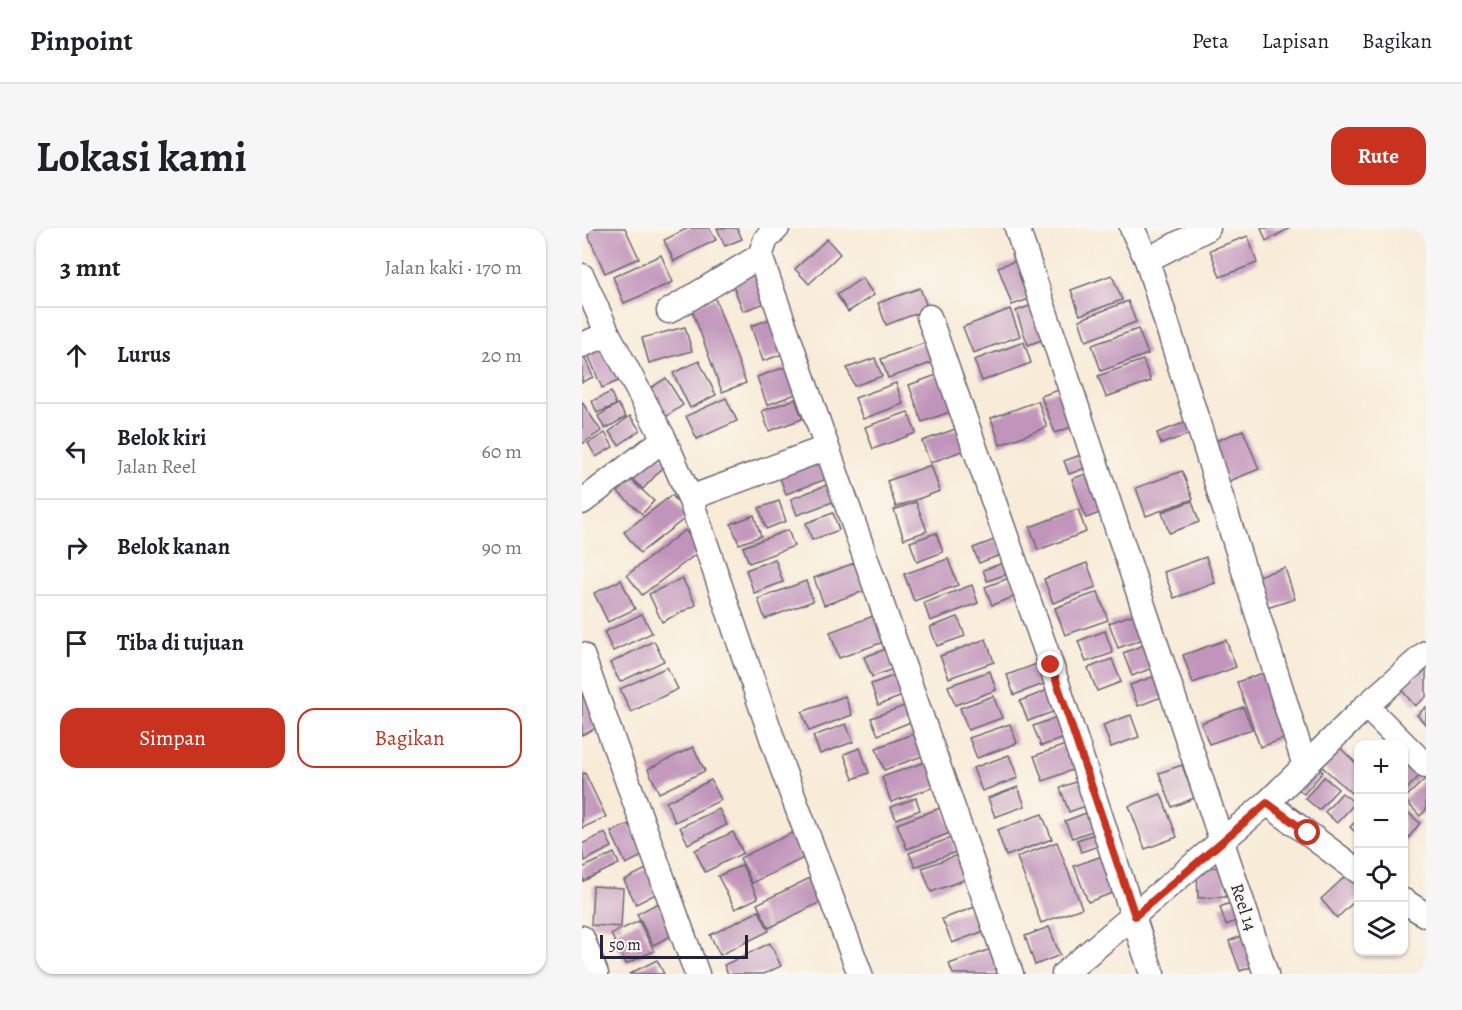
<!DOCTYPE html>
<html lang="id">
<head>
<meta charset="utf-8">
<style>
  :root { --surface:#fff; --page:#f6f6f6; --text:#202124; --muted:#757577; --line:#e0e0e0; --accent:#c8321e }
  body { margin:0; font-family:Alegreya,serif; background:var(--page); color:var(--text) }
  .controls { position:absolute; right:18px; bottom:18px; display:grid; overflow:hidden; border-radius:12px; box-shadow:0 2px 4px #0004 }
  .controls button { width:54px; height:54px; display:grid; place-items:center; padding:0; border:0; border-bottom:2px solid var(--line); background:var(--surface); color:var(--text); font:30px sans-serif }
  .scale { position:absolute; left:18px; bottom:15px; width:148px; box-sizing:border-box; padding-left:6px; border:3px solid #22223b; border-top:0; font-size:16px; line-height:21px; white-space:nowrap; color:#22223b; -webkit-text-stroke:4px #fbf7ec; paint-order:stroke }
  .stop { position:absolute; width:18px; height:18px; margin:-14px; border:4px solid #c8321e; border-radius:50%; background:#fff }
  .stop.end { background:#c8321e; border-color:#fff; box-shadow:0 2px 6px #0008 }
  .list { margin:0; padding:0; list-style:none }
  h2 { display:flex; justify-content:space-between; align-items:center; height:78px; margin:0; padding:0 24px; font-size:26px }
  h2 small { font-size:20px; font-weight:400; color:var(--muted) }
  .list li { display:grid; grid-template-columns:39px 1fr auto; gap:18px; align-items:center; box-sizing:border-box; height:96px; padding:0 24px; border-top:2px solid var(--line) }
  .list b { display:block; font-size:22px; white-space:nowrap }
  .list p { margin:0; font-size:20px; white-space:nowrap; color:var(--muted) }
  .list em { font-size:20px; font-style:normal; color:var(--muted) }
  .actions { display:flex; gap:12px; padding:18px 24px }
  .actions a { flex:1; padding:14px 0; border:2px solid var(--accent); border-radius:18px; text-align:center; font-size:21px; color:var(--accent) }
  .actions .main { background:var(--accent); color:#fff }
  .icon { flex:none; width:33px; height:33px; fill:none; stroke:currentColor; stroke-width:2; stroke-linecap:round; stroke-linejoin:round }
  .map { position:relative; flex:none; width:844px; height:746px; overflow:hidden; border-radius:18px }
  header { display:flex; align-items:center; gap:36px; box-sizing:border-box; height:84px; padding:0 30px; background:var(--surface); border-bottom:2px solid var(--line) }
  header strong { font-size:28px }
  nav { display:flex; gap:33px; margin-inline-start:auto; font-size:21px }
  .intro { display:flex; align-items:center; justify-content:space-between; box-sizing:border-box; height:144px; padding:0 36px }
  h1 { margin:0; font-size:42px }
  .button { padding:15px 27px; border-radius:18px; background:var(--accent); color:#fff; font-size:21px; font-weight:700 }
  main { display:flex; gap:36px; padding:0 36px }
  aside { flex:1; background:var(--surface); border-radius:18px; box-shadow:0 2px 4px #0004 }
  .map>svg:first-child { display:block }
</style>
</head>
<body>
<header>
<strong>Pinpoint</strong>
<nav><a>Peta</a><a>Lapisan</a><a>Bagikan</a></nav>
</header>
<div class="intro"><h1>Lokasi kami</h1><a class="button">Rute</a></div>
<main>
<aside>
<h2>3 mnt<small>Jalan kaki · 170 m</small></h2>
<ul class="list">
<li><svg class="icon" aria-label="ahead" viewBox="0 0 24 24"><path d="M12 20V5M6 11l6-6 6 6"/></svg><div><b>Lurus</b></div><em>20 m</em></li>
<li><svg class="icon" aria-label="left" viewBox="0 0 24 24"><path d="M17 20v-9H6M10 6l-5 5 5 5"/></svg><div><b>Belok kiri</b><p>Jalan Reel</p></div><em>60 m</em></li>
<li><svg class="icon" aria-label="right" viewBox="0 0 24 24"><path d="M7 20v-9h11M14 6l5 5-5 5"/></svg><div><b>Belok kanan</b></div><em>90 m</em></li>
<li><svg class="icon" aria-label="arrive" viewBox="0 0 24 24"><path d="M6 21V4h12l-3 4 3 4H6"/></svg><div><b>Tiba di tujuan</b></div></li>
</ul>
<div class="actions"><a class="main">Simpan</a><a>Bagikan</a></div>
</aside>
<div class="map">
<svg width="844" height="746" viewBox="0 0 844 746">
  <rect width="100%" height="100%" fill="#fbf7ec"/>
  <filter id="ink" filterUnits="userSpaceOnUse"><feTurbulence type="fractalNoise" baseFrequency=".0167" numOctaves="2"/><feDisplacementMap in="SourceGraphic" scale="12" xChannelSelector="R" yChannelSelector="G"/><feConvolveMatrix kernelMatrix="1 2 1 2 8 2 1 2 1" color-interpolation-filters="sRGB"/></filter>
  <filter id="wash" filterUnits="userSpaceOnUse"><feTurbulence type="fractalNoise" baseFrequency=".008" numOctaves="4" result="noise"/><feDisplacementMap in="SourceGraphic" scale="24" xChannelSelector="R" yChannelSelector="G"/><feGaussianBlur stdDeviation="1.35" result="paint"/><feColorMatrix in="noise" values="0 0 0 0 0 0 0 0 0 0 0 0 0 0 0 0 0 1.4 0 .05"/><feComposite in="paint" operator="in"/></filter>
  <g filter="url(#wash)">
    <rect width="100%" height="100%" fill="#f8ebd8"/>
    <g id="blocks">
      <!-- building -->
      <g fill="#c195bb">
        <polygon points="3,0 43,0 57,30 23,45"/>
        <polygon points="106,0 127,0 134,12 92,33 82,12"/>
        <polygon points="135,0 155,0 160,11 143,18"/>
        <polygon points="679,0 708,0 684,13"/>
        <polygon points="666,8 675,35 638,49 628,22"/>
        <polygon points="245,11 258,26 227,56 213,41"/>
        <polygon points="79,27 91,54 42,75 31,49"/>
        <polygon points="439,31 453,69 430,77 416,39"/>
        <polygon points="174,41 186,74 161,83 148,50"/>
        <polygon points="530,47 540,72 498,87 489,62"/>
        <polygon points="280,50 292,67 266,84 255,67"/>
        <polygon points="338,60 346,81 304,97 296,75"/>
        <polygon points="133,70 164,155 140,164 109,79"/>
        <polygon points="546,73 554,94 504,113 497,92"/>
        <polygon points="456,75 468,109 446,117 434,83"/>
        <polygon points="428,81 438,108 391,125 381,99"/>
        <polygon points="188,91 201,126 181,133 169,98"/>
        <polygon points="103,99 110,123 67,135 60,110"/>
        <polygon points="556,101 566,126 519,143 510,117"/>
        <polygon points="345,114 352,134 306,150 299,131"/>
        <polygon points="442,114 449,135 400,153 392,132"/>
        <polygon points="26,115 41,151 20,160 5,124"/>
        <polygon points="0,123 11,149 0,154"/>
        <polygon points="293,130 300,148 272,158 265,140"/>
        <polygon points="561,132 569,153 524,169 516,148"/>
        <polygon points="117,133 134,167 108,180 91,145"/>
        <polygon points="209,137 219,164 185,177 175,149"/>
        <polygon points="360,145 373,182 340,194 327,157"/>
        <polygon points="84,150 101,177 82,190 64,163"/>
        <polygon points="314,155 321,176 281,191 273,170"/>
        <polygon points="483,160 497,196 473,205 459,168"/>
        <polygon points="29,164 34,177 36,176 44,189 23,201 16,188 34,177 15,185 10,173"/>
        <polygon points="144,170 155,193 115,211 104,188"/>
        <polygon points="213,171 220,191 187,203 180,183"/>
        <polygon points="456,173 465,199 418,217 409,190"/>
        <polygon points="0,174 19,203 0,216"/>
        <polygon points="326,184 334,205 291,221 283,199"/>
        <polygon points="48,188 58,202 37,217 27,204"/>
        <polygon points="607,193 611,205 579,216 575,205"/>
        <polygon points="382,198 390,219 348,235 340,213"/>
        <polygon points="661,202 677,241 645,254 629,215"/>
        <polygon points="23,205 31,219 14,229 6,215"/>
        <polygon points="73,221 86,234 61,261 48,249"/>
        <polygon points="504,225 509,238 487,246 482,233"/>
        <polygon points="239,229 247,250 204,266 196,245"/>
        <polygon points="349,237 358,263 314,279 305,253"/>
        <polygon points="512,243 526,282 504,290 490,251"/>
        <polygon points="600,243 611,271 564,288 554,260"/>
        <polygon points="48,251 72,273 60,286 36,264"/>
        <polygon points="250,255 256,272 215,287 209,271"/>
        <polygon points="90,267 106,288 58,325 42,304"/>
        <polygon points="197,273 204,293 184,301 177,280"/>
        <polygon points="610,273 617,294 587,305 580,284"/>
        <polygon points="334,274 345,303 322,311 312,282"/>
        <polygon points="496,281 504,304 456,322 448,299"/>
        <polygon points="251,285 257,302 230,312 224,295"/>
        <polygon points="172,287 179,308 157,316 149,296"/>
        <polygon points="103,302 118,323 60,367 45,347"/>
        <polygon points="206,302 212,318 167,335 161,319"/>
        <polygon points="354,305 361,324 335,334 328,314"/>
        <polygon points="415,311 421,326 397,335 391,320"/>
        <polygon points="624,329 633,355 592,370 582,344"/>
        <polygon points="193,331 201,354 172,365 164,342"/>
        <polygon points="366,331 376,357 332,373 322,346"/>
        <polygon points="278,333 288,361 242,377 232,350"/>
        <polygon points="427,333 431,344 405,353 401,342"/>
        <polygon points="505,335 514,359 471,375 462,351"/>
        <polygon points="703,340 713,371 685,380 675,348"/>
        <polygon points="430,349 437,367 410,377 403,359"/>
        <polygon points="100,350 114,377 80,394 67,366"/>
        <polygon points="39,352 53,381 26,394 12,365"/>
        <polygon points="224,353 231,373 183,391 176,371"/>
        <polygon points="390,357 396,375 348,393 342,375"/>
        <polygon points="516,364 526,392 483,407 473,380"/>
        <polygon points="555,385 564,410 536,420 527,395"/>
        <polygon points="60,386 70,405 31,423 22,404"/>
        <polygon points="297,386 307,412 257,430 248,404"/>
        <polygon points="376,389 383,408 355,418 348,399"/>
        <polygon points="523,403 531,425 504,434 496,413"/>
        <polygon points="404,411 412,434 367,450 358,428"/>
        <polygon points="644,412 654,439 611,455 601,427"/>
        <polygon points="72,413 82,433 38,454 28,435"/>
        <polygon points="567,415 575,438 550,448 541,425"/>
        <polygon points="304,421 311,441 290,449 282,429"/>
        <polygon points="530,431 539,454 515,463 506,440"/>
        <polygon points="463,433 470,453 432,467 425,447"/>
        <polygon points="85,439 96,461 49,484 38,461"/>
        <polygon points="844,440 844,469 833,478 819,461"/>
        <polygon points="408,443 414,462 373,477 366,458"/>
        <polygon points="684,444 707,509 678,519 655,454"/>
        <polygon points="579,446 587,466 556,478 548,457"/>
        <polygon points="314,447 321,468 296,477 289,456"/>
        <polygon points="471,460 479,481 446,493 438,473"/>
        <polygon points="0,461 22,496 0,507"/>
        <polygon points="263,468 270,487 227,503 220,484"/>
        <polygon points="411,468 420,490 386,502 378,480"/>
        <polygon points="325,477 331,493 296,507 289,490"/>
        <polygon points="661,479 670,501 627,516 619,495"/>
        <polygon points="844,479 844,497 835,487"/>
        <polygon points="481,487 489,508 459,518 451,498"/>
        <polygon points="549,487 557,509 529,519 521,497"/>
        <polygon points="264,496 271,514 238,526 231,508"/>
        <polygon points="428,496 435,515 395,530 387,510"/>
        <polygon points="338,503 346,526 302,542 294,520"/>
        <polygon points="489,515 498,539 461,553 452,528"/>
        <polygon points="754,516 776,537 776,571 737,536"/>
        <polygon points="111,519 123,543 77,565 66,541"/>
        <polygon points="278,520 287,545 271,551 262,526"/>
        <polygon points="427,527 436,550 400,563 391,540"/>
        <polygon points="349,532 358,557 309,574 300,549"/>
        <polygon points="822,532 843,542 822,564"/>
        <polygon points="730,536 741,544 722,566 712,557"/>
        <polygon points="600,537 612,570 590,579 577,545"/>
        <polygon points="3,545 24,589 0,600 0,546"/>
        <polygon points="742,549 756,561 737,582 723,570"/>
        <polygon points="503,550 512,575 487,584 478,560"/>
        <polygon points="844,550 844,582 838,588 822,571"/>
        <polygon points="129,552 139,572 93,594 84,574"/>
        <polygon points="436,559 443,578 413,589 406,570"/>
        <polygon points="760,565 773,575 755,595 743,584"/>
        <polygon points="579,566 595,609 563,621 547,578"/>
        <polygon points="334,570 338,582 314,591 309,579"/>
        <polygon points="361,579 371,604 325,621 315,596"/>
        <polygon points="137,581 145,597 106,616 98,599"/>
        <polygon points="822,581 838,595 822,616"/>
        <polygon points="512,582 519,600 490,610 483,593"/>
        <polygon points="460,586 470,611 424,628 415,602"/>
        <polygon points="776,591 776,607 768,599"/>
        <polygon points="47,596 62,627 44,636 29,604"/>
        <polygon points="218,601 230,626 170,655 158,630"/>
        <polygon points="151,604 161,625 123,644 113,622"/>
        <polygon points="518,604 522,616 499,624 495,612"/>
        <polygon points="23,605 30,619 2,633 0,616"/>
        <polygon points="369,610 374,624 333,639 327,625"/>
        <polygon points="475,614 500,680 459,695 435,629"/>
        <polygon points="32,625 37,636 1,653 0,640"/>
        <polygon points="378,626 387,650 349,664 340,640"/>
        <polygon points="523,627 536,663 506,674 492,638"/>
        <polygon points="160,637 176,670 153,681 136,648"/>
        <polygon points="70,638 82,662 54,676 42,652"/>
        <polygon points="643,639 644,669 616,670 615,640"/>
        <polygon points="770,642 776,649 776,670 755,690 739,671"/>
        <polygon points="236,646 247,670 187,700 175,676"/>
        <polygon points="11,658 41,660 39,699 9,697"/>
        <polygon points="82,672 97,704 71,717 55,686"/>
        <polygon points="655,672 662,690 644,697 638,679"/>
        <polygon points="393,679 402,703 370,715 360,691"/>
        <polygon points="177,683 187,703 138,727 128,707"/>
        <polygon points="57,693 72,723 44,736 29,706"/>
        <polygon points="467,699 478,727 453,737 443,708"/>
        <polygon points="664,706 675,737 658,743 647,713"/>
        <polygon points="188,715 199,738 182,746 146,746 142,737"/>
        <polygon points="412,720 420,743 413,746 371,746 367,736"/>
        <polygon points="75,732 82,746 47,746"/>
      </g>
    </g>
  </g>
  <g filter="url(#ink)">
    <use href="#blocks" fill-opacity="0" stroke="#6d6872" stroke-width="1.5"/>
    <g fill="none" stroke-linecap="round" stroke-linejoin="round">
      <defs>
        <g id="minor">
          <polyline points="435,0 684,746"/>
          <polyline points="550,0 565,32 723,538"/>
          <polyline points="178,28 184,11 195,0"/>
          <polyline points="565,32 626,0"/>
          <polyline points="0,48 26,106 82,211 108,270 201,542 278,746"/>
          <polyline points="87,83 178,28 429,746"/>
          <polyline points="347,89 469,437 570,746"/>
          <polyline points="0,117 26,106"/>
          <polyline points="108,270 244,220"/>
          <polyline points="0,274 82,211"/>
          <polyline points="0,427 115,746"/>
          <polyline points="784,478 844,538"/>
          <polyline points="685,575 776,643"/>
          <polyline points="822,673 844,687"/>
          <polyline points="0,710 14,746"/>
          <polyline points="482,746 685,575 784,478 844,425"/>
        </g>
      </defs>
      <!-- minor casing -->
      <use href="#minor" stroke="#6d6872" stroke-width="27"/>
      <!-- minor -->
      <use href="#minor" stroke="#fff" stroke-width="24"/>
    </g>
  </g>
  <g fill="none" stroke-linecap="round" stroke-linejoin="round" filter="url(#ink)">
    <!-- route -->
    <polyline stroke="#c8321e" stroke-width="8" points="469,437 553,688 685,575 726,605"/>
  </g>
  <g text-anchor="middle" dominant-baseline="central" stroke-width="4.5" stroke-linejoin="round" paint-order="stroke">
    <!-- street labels -->
    <g font-size="18" fill="#22223b" stroke="#fbf7ec">
      <text transform="translate(662 679) rotate(72)">Reel 14</text>
    </g>
  </g>
</svg>
<div class="controls">
<button>+</button>
<button>−</button>
<button><svg class="icon" aria-label="locate" viewBox="0 0 24 24"><circle cx="12" cy="12" r="6"/><path d="M12 2v4M12 18v4M2 12h4M18 12h4"/></svg></button>
<button><svg class="icon" aria-label="layers" viewBox="0 0 24 24"><path d="M12 4l9 5-9 5-9-5zM3 14l9 5 9-5"/></svg></button>
</div>
<div class="scale">50 m</div>
<div class="stop" style="left:726px;top:605px"></div>
<div class="stop end" style="left:469px;top:437px"></div>
</div>
</main>
</body>
</html>
